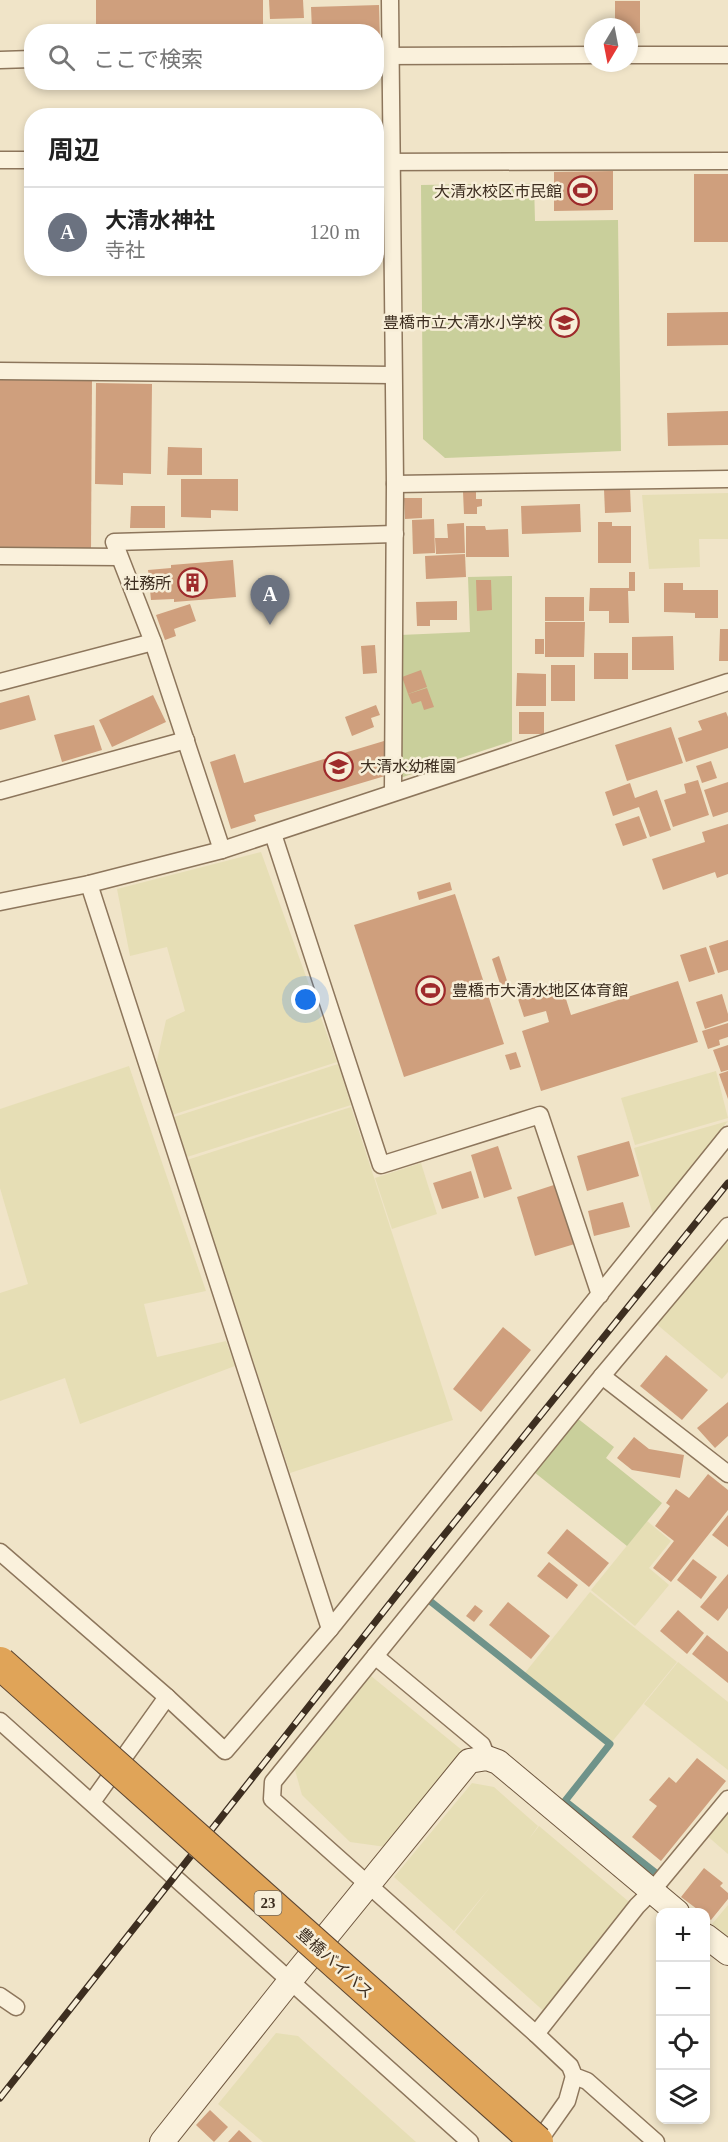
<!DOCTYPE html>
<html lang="ja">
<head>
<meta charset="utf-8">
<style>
  :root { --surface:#fff; --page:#f2f2f2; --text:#222; --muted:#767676; --line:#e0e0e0; --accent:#9e2a2b }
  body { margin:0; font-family:"Times New Roman","Noto Sans JP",serif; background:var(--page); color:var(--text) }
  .controls { position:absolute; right:18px; bottom:18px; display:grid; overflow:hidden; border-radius:12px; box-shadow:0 3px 9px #0003 }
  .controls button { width:54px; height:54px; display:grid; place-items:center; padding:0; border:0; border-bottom:2px solid var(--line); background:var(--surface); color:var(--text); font:30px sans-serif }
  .compass { position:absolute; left:584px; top:18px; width:54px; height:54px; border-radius:50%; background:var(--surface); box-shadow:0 3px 9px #0003; rotate:190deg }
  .you { position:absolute; left:306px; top:1000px; width:21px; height:21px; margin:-15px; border:4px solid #fff; border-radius:50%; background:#1a73e8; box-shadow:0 0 0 9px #1a73e833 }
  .badge { display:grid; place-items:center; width:39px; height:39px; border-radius:50%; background:var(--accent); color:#fff; font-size:20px; font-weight:700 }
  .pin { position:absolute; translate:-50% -50px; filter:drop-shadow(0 2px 3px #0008) }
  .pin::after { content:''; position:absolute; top:32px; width:21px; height:18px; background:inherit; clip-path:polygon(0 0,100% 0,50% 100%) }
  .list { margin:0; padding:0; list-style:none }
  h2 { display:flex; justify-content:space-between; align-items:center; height:78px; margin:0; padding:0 24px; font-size:26px }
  h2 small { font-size:20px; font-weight:400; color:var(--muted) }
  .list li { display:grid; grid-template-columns:39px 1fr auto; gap:18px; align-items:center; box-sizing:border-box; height:90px; padding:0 24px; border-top:2px solid var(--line) }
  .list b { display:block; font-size:22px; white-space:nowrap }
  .list p { margin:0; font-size:20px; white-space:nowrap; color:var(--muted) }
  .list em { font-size:20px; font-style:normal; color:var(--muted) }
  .icon { flex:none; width:33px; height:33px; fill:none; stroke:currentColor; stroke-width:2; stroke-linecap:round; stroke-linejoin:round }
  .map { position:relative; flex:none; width:728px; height:2142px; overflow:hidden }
  .search { position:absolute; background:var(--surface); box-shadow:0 3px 9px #0003; left:24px; top:24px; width:360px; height:66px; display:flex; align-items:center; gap:15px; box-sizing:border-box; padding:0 21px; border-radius:24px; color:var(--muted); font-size:22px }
  .panel { position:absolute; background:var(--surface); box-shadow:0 3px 9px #0003; left:24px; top:108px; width:360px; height:168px; border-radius:24px }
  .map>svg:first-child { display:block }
</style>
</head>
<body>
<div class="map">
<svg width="728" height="2142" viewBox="0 0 728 2142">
  <rect width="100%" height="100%" fill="#f0e4c8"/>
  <!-- farmland -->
  <g fill="#e6deb5">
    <polygon points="728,493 728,539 699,539 700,567 649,569 642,495"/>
    <polygon points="261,852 337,1062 172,1115 156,1065 166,1020 185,1011 167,947 130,956 117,889"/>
    <polygon points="338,1064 351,1105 187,1157 174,1117"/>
    <polygon points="129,1066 206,1291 144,1304 157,1357 226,1341 235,1366 80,1424 65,1378 0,1401 0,1293 28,1284 0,1188 0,1109"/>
    <polygon points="716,1071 728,1118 635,1145 621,1098"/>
    <polygon points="351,1107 453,1420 290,1473 187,1160"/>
    <polygon points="728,1121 653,1215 634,1148"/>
    <polygon points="421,1163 437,1214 392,1229 375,1178"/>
    <polygon points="724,1240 728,1243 728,1372 722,1379 654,1322"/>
    <polygon points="647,1521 671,1541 649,1568 669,1585 635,1626 591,1590"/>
    <polygon points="590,1592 677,1662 611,1743 524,1674"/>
    <polygon points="678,1662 728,1702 728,1770 644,1704"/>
    <polygon points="371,1676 463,1751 386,1847 350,1842 302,1795 295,1770"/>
    <polygon points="472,1783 494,1787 538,1826 529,1839 539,1826 634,1906 547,2014 455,1932 491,1886 454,1931 394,1877"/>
    <polygon points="728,1806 728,1854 705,1834"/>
    <polygon points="728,1905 728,1937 712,1924"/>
    <polygon points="276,2033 298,2036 416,2142 263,2142 218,2104"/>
  </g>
  <!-- green -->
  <g fill="#c9cf9b">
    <polygon points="534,183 535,221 618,220 621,451 445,458 423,439 421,185"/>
    <polygon points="512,576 512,741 400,778 400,635 470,632 468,577"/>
    <polygon points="577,1418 614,1447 606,1458 662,1503 627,1546 534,1472"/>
  </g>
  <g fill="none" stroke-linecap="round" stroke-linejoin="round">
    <!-- stream -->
    <polyline stroke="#6f938a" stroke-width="7" points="430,1601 610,1744 565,1801 661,1877"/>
  </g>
  <!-- building -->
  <g fill="#cf9f7d">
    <rect x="96" y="0" width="167" height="32"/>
    <polygon points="269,0 303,0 304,18 270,19"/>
    <polygon points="615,1 640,1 640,33 629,34 629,27 615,27"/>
    <polygon points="379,5 380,40 376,40 376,32 312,30 311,7"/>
    <polygon points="613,171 613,210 554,211 554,172"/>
    <rect x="694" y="174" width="34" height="68"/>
    <polygon points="728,312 728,345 667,346 667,313"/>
    <polygon points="0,378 92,378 91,553 0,552"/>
    <polygon points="96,383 152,384 151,474 123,473 123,485 95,484"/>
    <polygon points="728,411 728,445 668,446 667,413"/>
    <polygon points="168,447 202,448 202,475 167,475"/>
    <polygon points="181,479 238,479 238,511 211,510 211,518 181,517"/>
    <polygon points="630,488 631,512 605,513 604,489"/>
    <polygon points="463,492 476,492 476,499 482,499 482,506 477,507 477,514 464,514"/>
    <polygon points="404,498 422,498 422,518 405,519"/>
    <polygon points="580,504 581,532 522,534 521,506"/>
    <polygon points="131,506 165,506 165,528 130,528"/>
    <polygon points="434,519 435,553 413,554 412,520"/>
    <polygon points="598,522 612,522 612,526 631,526 631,563 598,563"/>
    <polygon points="464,523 465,553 436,554 435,538 448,538 447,524"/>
    <polygon points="466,526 485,526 486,530 508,529 509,557 466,557"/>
    <polygon points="465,554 466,577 426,579 425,556"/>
    <polygon points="233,560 236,597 174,602 174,599 151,600 148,570 171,568 171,565"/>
    <polygon points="629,572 635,572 635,591 628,591 629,623 609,623 609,611 589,611 590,588 629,588"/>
    <polygon points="476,580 491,580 492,610 477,611"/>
    <polygon points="664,583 683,583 683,590 718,590 718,618 695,618 695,613 664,612"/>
    <rect x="545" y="597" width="39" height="24"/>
    <polygon points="457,601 457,620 430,620 430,626 417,626 416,602"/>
    <polygon points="190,604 196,621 174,629 176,636 165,640 156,615"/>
    <polygon points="545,622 585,622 584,657 545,657"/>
    <polygon points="720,629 728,629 728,661 719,661"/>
    <polygon points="673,636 674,670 632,670 632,637"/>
    <rect x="535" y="639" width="9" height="15"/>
    <polygon points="375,645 377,673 363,674 361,646"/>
    <rect x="594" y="653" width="34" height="26"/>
    <rect x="551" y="665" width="24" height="36"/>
    <polygon points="421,670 427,687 408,694 402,677"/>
    <polygon points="517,673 546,674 546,706 516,706"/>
    <polygon points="427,688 434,707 424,710 421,701 412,704 408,694"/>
    <polygon points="29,695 36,720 0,730 0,703"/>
    <polygon points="153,695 166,722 112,747 99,720"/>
    <polygon points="376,705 380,715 371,718 374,727 352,736 345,717"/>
    <rect x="519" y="712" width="25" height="22"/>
    <polygon points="726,712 728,717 728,748 686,762 678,738 702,730 698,721"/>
    <polygon points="94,725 102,750 62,762 54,735"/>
    <polygon points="671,727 683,763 627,781 615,745"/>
    <polygon points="384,741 385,776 254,815 256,821 231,829 210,762 235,754 244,783"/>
    <polygon points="711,761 717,778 702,783 696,766"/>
    <polygon points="698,780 709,815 673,827 664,800 686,793 684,784"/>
    <polygon points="728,782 728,812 713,817 704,790"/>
    <polygon points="630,783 635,798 657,790 671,830 650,837 639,807 613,816 605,792"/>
    <polygon points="639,816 647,838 623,846 615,824"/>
    <polygon points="728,824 728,874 717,878 715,872 663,890 652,859 705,842 702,832"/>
    <polygon points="450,882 452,890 419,900 417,892"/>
    <polygon points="455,894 504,1044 404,1077 354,925"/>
    <polygon points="728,940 728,970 718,973 709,946"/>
    <polygon points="706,947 715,974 689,982 680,955"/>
    <polygon points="499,956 511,993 504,996 492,959"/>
    <polygon points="560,980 571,1015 678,981 698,1042 541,1091 522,1031 549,1022 546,1011 524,1017 516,993"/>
    <polygon points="722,994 728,1014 728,1021 705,1029 696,1002"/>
    <polygon points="728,1023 728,1037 719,1040 720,1045 708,1049 702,1031"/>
    <polygon points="728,1045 728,1070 721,1072 713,1050"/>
    <polygon points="516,1052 521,1067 510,1070 505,1055"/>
    <polygon points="728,1071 728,1099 719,1074"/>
    <polygon points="629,1141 639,1176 587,1191 577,1156"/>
    <polygon points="498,1146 512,1189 484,1198 471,1155"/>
    <polygon points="471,1171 479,1198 442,1209 433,1183"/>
    <polygon points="560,1183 578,1243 535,1256 517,1197"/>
    <polygon points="623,1202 630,1227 594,1236 588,1211"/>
    <polygon points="503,1327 531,1350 481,1412 453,1389"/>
    <polygon points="666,1355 708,1390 682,1420 640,1386"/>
    <polygon points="728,1402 728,1436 715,1448 697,1428"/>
    <polygon points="634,1437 649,1449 684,1455 680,1478 632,1470 617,1458"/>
    <polygon points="708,1474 728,1490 728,1510 671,1582 653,1568 674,1541 655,1526 670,1506 666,1503 676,1489 689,1498"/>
    <polygon points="728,1515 728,1547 712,1535"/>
    <polygon points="567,1529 609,1563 589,1587 547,1553"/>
    <polygon points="693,1559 717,1577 701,1599 677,1580"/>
    <polygon points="549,1562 578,1585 567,1599 537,1576"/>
    <polygon points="728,1574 728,1608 718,1621 700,1607"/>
    <polygon points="508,1602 550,1636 531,1659 489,1625"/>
    <polygon points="475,1605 483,1611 474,1622 466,1616"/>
    <polygon points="678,1610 704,1633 687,1654 660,1631"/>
    <polygon points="707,1635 728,1652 728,1683 692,1654"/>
    <polygon points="697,1758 726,1781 661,1861 632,1837 657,1806 649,1800 669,1777 676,1783"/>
    <polygon points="704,1868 723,1883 720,1886 728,1893 728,1899 711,1920 706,1916 706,1912 701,1912 681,1897"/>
    <polygon points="210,2110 228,2127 214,2142 196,2125"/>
    <polygon points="239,2130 252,2142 228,2142"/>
  </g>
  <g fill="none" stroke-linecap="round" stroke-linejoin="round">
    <defs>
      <g id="street">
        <polyline points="390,0 395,484 393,792"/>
        <polyline points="629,55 728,55"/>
        <polyline points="376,56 593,55"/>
        <polyline points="0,60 32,59"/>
        <polyline points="0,160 32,160"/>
        <polyline points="376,162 728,161"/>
        <polyline points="0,371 392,375"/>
        <polyline points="395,484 728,479"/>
        <polyline points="0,556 119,557"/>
        <polyline points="0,682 153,642"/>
        <polyline points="0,791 186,740"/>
        <polyline points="273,834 381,1165 540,1115 600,1295"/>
        <polyline points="222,850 153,642 114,542 395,534"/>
        <polyline points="89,884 330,1629"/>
        <polyline points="0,902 89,884 222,850 728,682"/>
        <polyline points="602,1376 728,1474"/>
        <polyline points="0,1552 167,1697 225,1751 330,1629 728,1135"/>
        <polyline points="375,1656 482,1745 487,1758"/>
        <polyline points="0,1721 470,2142"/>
        <polyline points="92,1802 167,1697"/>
        <polyline points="0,1996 16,2007"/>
        <polyline points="536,2034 637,1906 651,1892 728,1799"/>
        <polyline points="538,2142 567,2101 574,2076"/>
        <polyline points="656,2142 587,2081 574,2076 570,2066 536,2034 272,1799 273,1782 602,1376 728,1226"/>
      </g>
      <g id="secondary">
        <polyline points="706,1936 728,1953"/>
        <polyline points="162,2142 290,1981 469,1761 487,1758 498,1762 677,1912"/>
      </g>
    </defs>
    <!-- street casing -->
    <use href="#street" stroke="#8d765c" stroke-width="19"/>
    <!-- secondary casing -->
    <use href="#secondary" stroke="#6f573f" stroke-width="26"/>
    <!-- street -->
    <use href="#street" stroke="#faf1dc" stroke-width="16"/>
    <!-- secondary -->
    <use href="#secondary" stroke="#faf1dc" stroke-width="24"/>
    <defs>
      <polyline id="rail" points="0,2098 432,1550 728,1183"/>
    </defs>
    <!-- rail casing -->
    <use href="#rail" stroke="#3d2e20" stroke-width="7"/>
    <!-- rail -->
    <use href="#rail" stroke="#f7eed8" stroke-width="4.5" stroke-dasharray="14" stroke-linecap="butt"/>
    <defs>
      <polyline id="highway-bridge" points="0,1663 537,2142"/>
    </defs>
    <!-- highway-bridge casing -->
    <use href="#highway-bridge" stroke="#5b4430" stroke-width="34" stroke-linecap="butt"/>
    <!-- highway-bridge -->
    <use href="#highway-bridge" stroke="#e0a458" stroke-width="32"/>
  </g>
  <!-- icons -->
  <defs>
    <symbol id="stadium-ring" viewBox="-11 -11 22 22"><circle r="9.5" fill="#f7eed8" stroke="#9e2a2b" stroke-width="1.5"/><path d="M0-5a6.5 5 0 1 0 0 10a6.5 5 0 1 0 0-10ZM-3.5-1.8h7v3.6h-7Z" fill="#9e2a2b"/></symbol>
    <symbol id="school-ring" viewBox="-11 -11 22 22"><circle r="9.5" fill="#f7eed8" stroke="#9e2a2b" stroke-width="1.5"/><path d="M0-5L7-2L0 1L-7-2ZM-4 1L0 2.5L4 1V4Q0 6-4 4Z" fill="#9e2a2b"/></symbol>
    <symbol id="building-ring" viewBox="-11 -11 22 22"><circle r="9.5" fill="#f7eed8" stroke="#9e2a2b" stroke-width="1.5"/><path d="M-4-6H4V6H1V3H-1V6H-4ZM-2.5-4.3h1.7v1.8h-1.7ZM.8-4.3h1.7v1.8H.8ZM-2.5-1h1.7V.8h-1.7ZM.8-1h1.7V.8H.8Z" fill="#9e2a2b"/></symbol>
  </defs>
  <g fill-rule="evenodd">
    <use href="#stadium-ring" x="566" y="174" width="33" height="33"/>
    <use href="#school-ring" x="548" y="306" width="33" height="33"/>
    <use href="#building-ring" x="176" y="566" width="33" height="33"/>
    <use href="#school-ring" x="322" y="750" width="33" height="33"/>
    <use href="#stadium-ring" x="414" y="974" width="33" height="33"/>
  </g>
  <g text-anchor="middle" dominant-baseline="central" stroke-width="5" stroke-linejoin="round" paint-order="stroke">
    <!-- shield labels -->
    <rect fill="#f7eed8" stroke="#756857" stroke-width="1.5" x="254.5" y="1891" width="27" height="24" rx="4.5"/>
    <g font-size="15" font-weight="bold" fill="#3d2e20">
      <text x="268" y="1903">23</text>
    </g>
    <!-- poi labels -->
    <g font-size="16" fill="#3d2e20" stroke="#f7eed8" text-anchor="end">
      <text x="562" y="191">大清水校区市民館</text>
      <text x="543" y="322">豊橋市立大清水小学校</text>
      <text x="171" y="583">社務所</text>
      <text x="360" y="766" text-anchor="start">大清水幼稚園</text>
      <text x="452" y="990" text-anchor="start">豊橋市大清水地区体育館</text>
    </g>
    <!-- street labels -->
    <g font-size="16" fill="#3d2e20" stroke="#f7eed8">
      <text transform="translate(335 1963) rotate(42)">豊橋バイパス</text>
    </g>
  </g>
</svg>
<div class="controls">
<button>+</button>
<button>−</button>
<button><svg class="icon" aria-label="locate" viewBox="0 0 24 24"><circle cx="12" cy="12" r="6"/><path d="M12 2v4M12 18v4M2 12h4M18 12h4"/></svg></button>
<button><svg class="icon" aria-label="layers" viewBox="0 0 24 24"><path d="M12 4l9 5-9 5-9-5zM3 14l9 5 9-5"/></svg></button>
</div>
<svg class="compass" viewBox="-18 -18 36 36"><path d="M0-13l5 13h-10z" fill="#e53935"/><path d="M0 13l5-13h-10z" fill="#767676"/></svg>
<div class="you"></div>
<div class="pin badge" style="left:270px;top:625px;background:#6b7280">A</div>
<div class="search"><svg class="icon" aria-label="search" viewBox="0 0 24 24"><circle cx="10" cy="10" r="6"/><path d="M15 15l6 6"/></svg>ここで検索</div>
<section class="panel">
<h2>周辺<small></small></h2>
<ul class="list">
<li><span class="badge" style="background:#6b7280">A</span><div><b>大清水神社</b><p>寺社</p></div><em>120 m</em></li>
</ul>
</section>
</div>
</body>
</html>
